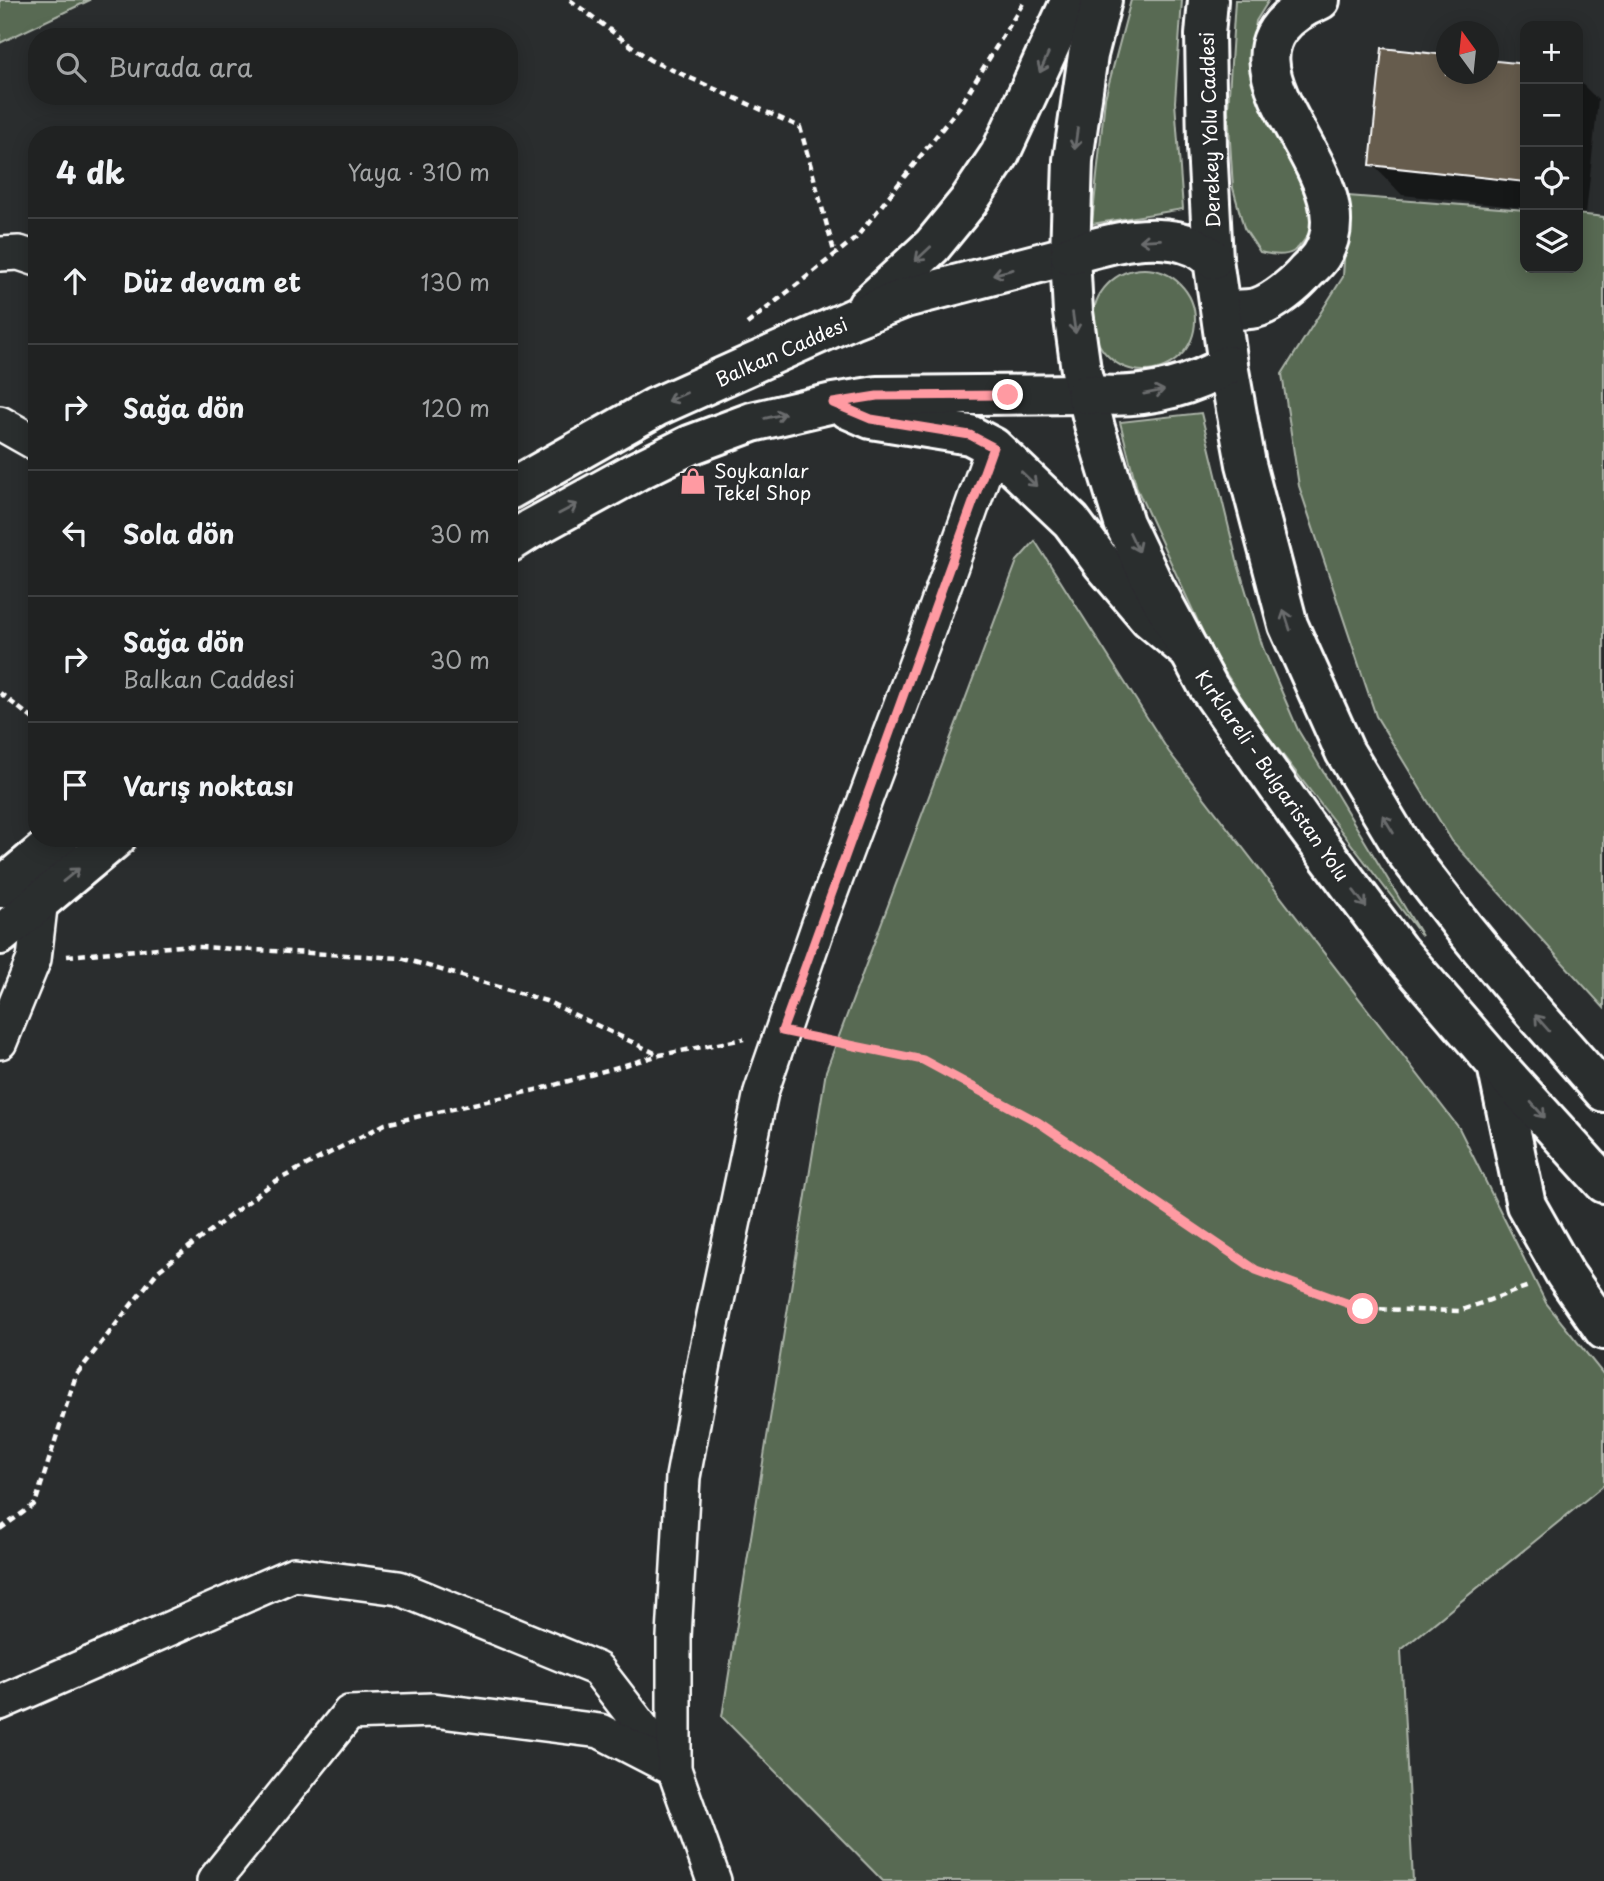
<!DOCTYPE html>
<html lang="tr">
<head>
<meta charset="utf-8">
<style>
  :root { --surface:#202222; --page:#2d2f2f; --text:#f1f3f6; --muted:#a2a4a5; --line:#3d3f40 }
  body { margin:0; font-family:"Playpen Sans",sans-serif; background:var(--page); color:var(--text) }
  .controls { position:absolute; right:21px; top:21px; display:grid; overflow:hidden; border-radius:14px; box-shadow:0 4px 18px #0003 }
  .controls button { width:63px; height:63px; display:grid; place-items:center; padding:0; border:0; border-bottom:2px solid var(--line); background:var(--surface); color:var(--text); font:35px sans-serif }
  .compass { position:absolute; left:1436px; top:21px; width:63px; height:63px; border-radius:50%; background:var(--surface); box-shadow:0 4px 18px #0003; rotate:345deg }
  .stop { position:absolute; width:21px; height:21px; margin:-16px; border:5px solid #ff9aa2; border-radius:50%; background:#fff }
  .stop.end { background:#ff9aa2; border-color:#fff; box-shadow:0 2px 7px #0008 }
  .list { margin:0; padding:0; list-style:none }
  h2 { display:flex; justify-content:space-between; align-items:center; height:91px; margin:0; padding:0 28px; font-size:30px }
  h2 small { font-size:23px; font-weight:400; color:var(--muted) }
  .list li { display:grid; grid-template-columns:46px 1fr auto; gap:21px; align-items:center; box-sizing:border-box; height:126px; padding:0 28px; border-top:2px solid var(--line) }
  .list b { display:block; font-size:26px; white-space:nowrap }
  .list p { margin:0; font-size:23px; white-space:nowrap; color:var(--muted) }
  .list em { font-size:23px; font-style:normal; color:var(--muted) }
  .icon { flex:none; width:38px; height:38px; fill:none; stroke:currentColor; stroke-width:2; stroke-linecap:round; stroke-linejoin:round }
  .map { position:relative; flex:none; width:1604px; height:1881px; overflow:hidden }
  .search { position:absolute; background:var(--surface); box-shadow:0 4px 18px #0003; left:28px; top:28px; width:490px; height:77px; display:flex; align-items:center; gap:18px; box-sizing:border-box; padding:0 24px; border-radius:28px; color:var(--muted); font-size:26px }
  .panel { position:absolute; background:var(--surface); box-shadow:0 4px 18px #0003; left:28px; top:126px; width:490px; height:721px; border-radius:28px }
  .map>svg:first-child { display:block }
</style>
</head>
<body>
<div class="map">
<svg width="1604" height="1881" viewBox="0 0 1604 1881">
  <rect width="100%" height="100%" fill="#2a2d2e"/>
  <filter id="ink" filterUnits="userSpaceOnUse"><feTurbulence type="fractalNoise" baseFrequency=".0143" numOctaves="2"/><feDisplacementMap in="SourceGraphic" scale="14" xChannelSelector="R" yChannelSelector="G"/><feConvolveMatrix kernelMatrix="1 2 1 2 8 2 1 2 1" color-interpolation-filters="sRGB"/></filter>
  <g filter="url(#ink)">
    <!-- green -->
    <g fill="#586a53" stroke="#acb4a9" stroke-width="2">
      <polygon points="0,0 90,0 0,43"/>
      <polygon points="1131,0 1182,0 1175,102 1183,209 1092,224 1105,98"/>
      <path d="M1235 0H1269L1256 21 1252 53 1301 163 1313 226C1298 252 1292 260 1260 252L1244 228 1233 188 1228 110Z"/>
      <polygon points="1348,196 1525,210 1525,268 1578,268 1578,214 1604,217 1604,1008 1452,841 1376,716 1299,486 1282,374 1343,277"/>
      <circle cx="1144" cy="320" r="51"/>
      <polygon points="1201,413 1237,561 1263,648 1298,730 1422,936 1258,723 1212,652 1137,489 1120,422"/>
      <polygon points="1035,541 1169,752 1459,1128 1546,1303 1604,1375 1604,1485 1401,1650 1413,1881 883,1881 722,1717 826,1071 1017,561"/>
    </g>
    <!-- shadow -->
    <g fill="#0007">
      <polygon points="1384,50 1446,57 1446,74 1488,74 1488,61 1525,65 1525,208 1402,195 1372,164"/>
      <polygon points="1578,80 1598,100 1586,214 1578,214"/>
    </g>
    <!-- building -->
    <polygon fill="#665b4d" stroke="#fff" stroke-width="2" points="1382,48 1446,55 1446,74 1488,74 1488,60 1525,64 1525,182 1370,165"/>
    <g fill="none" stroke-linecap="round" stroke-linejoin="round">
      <defs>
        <g id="street">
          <polyline points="0,254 19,253 37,259"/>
          <polyline points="0,423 37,444"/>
          <polyline points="0,1042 34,959 41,899"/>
          <polyline points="0,1703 294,1574 399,1588 597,1669 674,1769"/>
          <polyline points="214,1881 349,1713 433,1710 600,1731 666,1765"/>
          <polyline points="714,1881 674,1769 674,1637 683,1477 705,1358 761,1092 819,924 928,631 993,447"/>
        </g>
        <g id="secondary">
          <polyline points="867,306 932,246 968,202 1000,154 1071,0"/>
          <path d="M1222 310C1233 309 1249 311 1259 307 1274 302 1296 284 1306 272 1311 267 1317 262 1321 256 1376 172 1182 58 1320 0"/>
          <polyline points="848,409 871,419 970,435 993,447 1071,521 1103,564 1149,618 1190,652"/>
          <polyline points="509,490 656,407 854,318 905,298 1070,255"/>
          <polyline points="509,543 531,529 637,471 690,445 752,422 833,403 877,396 1086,394"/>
          <polyline points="0,888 60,838"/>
          <polyline points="0,935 116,838"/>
          <polyline points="1497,1065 1526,1205 1565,1274 1604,1330"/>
        </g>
        <g id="highway">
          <polyline points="1102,0 1088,55 1073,160 1070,255 1073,312 1081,370 1095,428 1124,523 1154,586 1209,688 1305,825 1398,950 1497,1065 1604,1183"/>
          <polyline points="1208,0 1205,35 1207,146 1213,259 1228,365 1246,464 1288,625 1345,752 1404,850 1464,928 1530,1008 1604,1092"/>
          <path d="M1070 255C1106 244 1158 229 1195 247 1201 250 1207 255 1213 259"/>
          <path d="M1086 394C1137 400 1184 390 1228 365"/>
        </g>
      </defs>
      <!-- street casing -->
      <use href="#street" stroke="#fff" stroke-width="38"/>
      <!-- secondary casing -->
      <use href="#secondary" stroke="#fff" stroke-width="44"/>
      <!-- highway casing -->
      <use href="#highway" stroke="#fff" stroke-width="44"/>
      <!-- path -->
      <g stroke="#fff" stroke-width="4.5" stroke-dasharray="7 5" stroke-linecap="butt">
        <polyline points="570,0 650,60 800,127 835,255"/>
        <polyline points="747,324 856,238 960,106 1025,0"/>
        <polyline points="0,693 37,722"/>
        <polyline points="67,956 181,946 401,958 546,1001 659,1055"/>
        <polyline points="814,1038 923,1060 1038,1122 1256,1270 1363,1309 1459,1311 1529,1286"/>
        <polyline points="0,1529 35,1504 76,1375 158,1271 274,1182 385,1124 544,1088 660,1055 744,1039"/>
      </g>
      <!-- street -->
      <use href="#street" stroke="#2a2d2e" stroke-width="33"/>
      <!-- secondary -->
      <use href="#secondary" stroke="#2a2d2e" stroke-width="38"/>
      <!-- highway -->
      <use href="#highway" stroke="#2a2d2e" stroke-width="38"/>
    </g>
    <!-- one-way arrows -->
    <defs><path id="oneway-shaft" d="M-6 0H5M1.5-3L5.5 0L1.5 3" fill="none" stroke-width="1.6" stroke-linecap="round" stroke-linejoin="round" transform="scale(1.75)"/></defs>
    <g stroke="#6a6c6d">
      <use href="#oneway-shaft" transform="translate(1044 63) rotate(114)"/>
      <use href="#oneway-shaft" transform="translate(1076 139) rotate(98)"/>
      <use href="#oneway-shaft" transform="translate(1150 240) rotate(177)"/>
      <use href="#oneway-shaft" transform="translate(923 254) rotate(137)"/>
      <use href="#oneway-shaft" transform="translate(1003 272) rotate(166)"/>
      <use href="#oneway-shaft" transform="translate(1074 323) rotate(82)"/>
      <use href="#oneway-shaft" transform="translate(1154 392) rotate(-11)"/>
      <use href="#oneway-shaft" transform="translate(677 397) rotate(156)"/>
      <use href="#oneway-shaft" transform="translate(775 416) rotate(-13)"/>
      <use href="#oneway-shaft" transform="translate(1029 479) rotate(44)"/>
      <use href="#oneway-shaft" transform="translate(568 509) rotate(-28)"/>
      <use href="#oneway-shaft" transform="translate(1134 542) rotate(65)"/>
      <use href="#oneway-shaft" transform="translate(1287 620) rotate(-108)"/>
      <use href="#oneway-shaft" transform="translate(1388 824) rotate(-121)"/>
      <use href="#oneway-shaft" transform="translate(71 875) rotate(-39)"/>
      <use href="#oneway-shaft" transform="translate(1360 899) rotate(53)"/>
      <use href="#oneway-shaft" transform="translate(1542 1023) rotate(-131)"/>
      <use href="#oneway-shaft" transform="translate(1538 1110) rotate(48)"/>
    </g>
  </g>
  <g fill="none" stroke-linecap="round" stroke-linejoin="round" filter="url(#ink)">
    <!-- route -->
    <polyline stroke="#ff9aa2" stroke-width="9" points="1008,395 877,396 833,403 871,419 970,435 993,447 782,1031 923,1060 1038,1122 1256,1270 1363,1309"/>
  </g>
  <!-- icons -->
  <defs>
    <symbol id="shop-bare" viewBox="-9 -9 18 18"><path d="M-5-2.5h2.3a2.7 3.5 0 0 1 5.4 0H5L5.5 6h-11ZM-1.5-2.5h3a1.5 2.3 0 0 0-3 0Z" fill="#ff9aa2" stroke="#2a2d2e" stroke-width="2.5" paint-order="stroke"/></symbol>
  </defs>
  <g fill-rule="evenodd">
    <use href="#shop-bare" x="674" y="462" width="38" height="38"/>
  </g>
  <g text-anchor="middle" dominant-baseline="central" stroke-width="5" stroke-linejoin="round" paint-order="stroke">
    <!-- street labels -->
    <g font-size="19" fill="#fff" stroke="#2a2d2e">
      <text transform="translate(1209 130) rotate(-92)">Derekey Yolu Caddesi</text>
      <text transform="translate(781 351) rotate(-24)">Balkan Caddesi</text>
      <text transform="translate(1273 775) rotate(55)">Kırklareli - Bulgaristan Yolu</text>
    </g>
    <!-- poi labels -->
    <g font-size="19" fill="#fff" stroke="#2a2d2e" text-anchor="start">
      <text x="714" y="470">Soykanlar<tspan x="714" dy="22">Tekel Shop</tspan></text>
    </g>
  </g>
</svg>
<div class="controls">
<button>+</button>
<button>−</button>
<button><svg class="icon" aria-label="locate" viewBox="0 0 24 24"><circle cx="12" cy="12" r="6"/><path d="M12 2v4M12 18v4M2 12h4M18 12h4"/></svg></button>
<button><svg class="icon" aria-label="layers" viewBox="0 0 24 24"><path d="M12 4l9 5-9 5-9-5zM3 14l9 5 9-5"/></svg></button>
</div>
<svg class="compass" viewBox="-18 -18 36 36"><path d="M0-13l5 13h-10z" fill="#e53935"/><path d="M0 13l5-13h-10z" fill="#a2a4a5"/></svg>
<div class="stop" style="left:1363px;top:1309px"></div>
<div class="stop end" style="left:1008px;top:395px"></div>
<div class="search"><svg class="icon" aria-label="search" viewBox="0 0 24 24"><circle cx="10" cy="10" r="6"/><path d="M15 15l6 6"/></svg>Burada ara</div>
<section class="panel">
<h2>4 dk<small>Yaya · 310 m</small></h2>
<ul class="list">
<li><svg class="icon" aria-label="ahead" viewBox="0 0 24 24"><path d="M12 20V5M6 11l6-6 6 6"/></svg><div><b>Düz devam et</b></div><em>130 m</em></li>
<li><svg class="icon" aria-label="right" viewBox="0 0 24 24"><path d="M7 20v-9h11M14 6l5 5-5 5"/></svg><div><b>Sağa dön</b></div><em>120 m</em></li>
<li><svg class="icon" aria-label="left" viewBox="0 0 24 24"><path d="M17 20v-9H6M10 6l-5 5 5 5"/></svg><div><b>Sola dön</b></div><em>30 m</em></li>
<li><svg class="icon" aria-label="right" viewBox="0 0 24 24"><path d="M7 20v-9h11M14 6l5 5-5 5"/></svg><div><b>Sağa dön</b><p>Balkan Caddesi</p></div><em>30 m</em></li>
<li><svg class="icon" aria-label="arrive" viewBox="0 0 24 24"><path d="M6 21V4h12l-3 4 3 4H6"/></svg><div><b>Varış noktası</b></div></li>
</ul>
</section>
</div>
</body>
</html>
